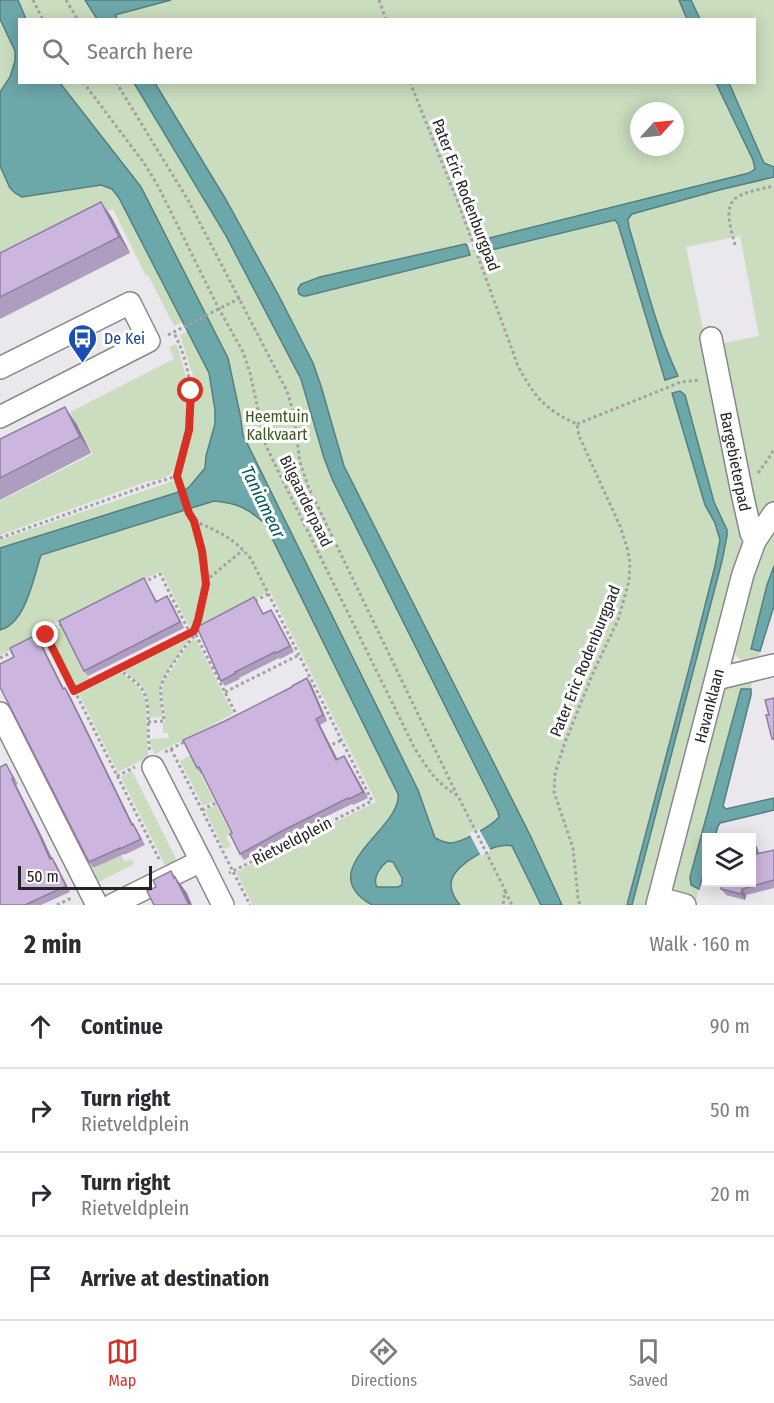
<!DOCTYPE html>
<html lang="en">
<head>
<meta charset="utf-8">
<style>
  :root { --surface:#fff; --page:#f2f2f3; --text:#2b2b33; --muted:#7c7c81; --line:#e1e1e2; --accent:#d93025 }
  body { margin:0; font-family:"Fira Sans Condensed",sans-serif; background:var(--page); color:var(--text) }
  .controls { position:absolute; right:18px; bottom:18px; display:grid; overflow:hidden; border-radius:0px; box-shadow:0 3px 15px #0003 }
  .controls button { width:54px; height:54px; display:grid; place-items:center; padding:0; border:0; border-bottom:2px solid var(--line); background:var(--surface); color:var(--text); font:30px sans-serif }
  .compass { position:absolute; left:630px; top:102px; width:54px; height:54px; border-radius:50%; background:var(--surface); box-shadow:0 3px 15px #0003; rotate:63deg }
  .scale { position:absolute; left:18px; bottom:15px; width:134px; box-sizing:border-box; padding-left:6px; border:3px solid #242325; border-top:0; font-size:16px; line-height:21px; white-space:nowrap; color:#242325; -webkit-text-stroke:4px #fff; paint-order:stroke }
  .stop { position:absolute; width:18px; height:18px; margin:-14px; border:4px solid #d93025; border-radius:50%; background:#fff }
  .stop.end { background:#d93025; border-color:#fff; box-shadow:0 2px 6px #0008 }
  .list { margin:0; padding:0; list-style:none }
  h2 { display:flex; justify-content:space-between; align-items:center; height:78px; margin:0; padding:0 24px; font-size:26px }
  h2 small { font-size:20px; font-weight:400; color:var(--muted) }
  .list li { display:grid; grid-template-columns:39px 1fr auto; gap:18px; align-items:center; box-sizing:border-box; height:84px; padding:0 24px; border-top:2px solid var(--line) }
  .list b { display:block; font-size:22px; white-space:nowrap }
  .list p { margin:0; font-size:20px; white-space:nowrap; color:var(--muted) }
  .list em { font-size:20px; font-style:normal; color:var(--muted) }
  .icon { flex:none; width:33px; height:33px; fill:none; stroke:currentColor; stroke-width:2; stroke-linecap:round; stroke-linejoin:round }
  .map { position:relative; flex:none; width:774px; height:905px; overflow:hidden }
  .search { position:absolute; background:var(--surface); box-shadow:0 3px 15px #0003; left:18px; right:18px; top:18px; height:66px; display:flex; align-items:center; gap:15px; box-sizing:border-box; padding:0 21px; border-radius:0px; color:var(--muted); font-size:22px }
  .sheet { height:414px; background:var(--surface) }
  nav { display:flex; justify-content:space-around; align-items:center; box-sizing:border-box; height:84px; border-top:2px solid var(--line); background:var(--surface); font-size:16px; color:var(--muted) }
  nav a { display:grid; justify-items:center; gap:3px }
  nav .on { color:var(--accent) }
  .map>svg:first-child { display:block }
</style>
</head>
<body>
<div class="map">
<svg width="774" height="905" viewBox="0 0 774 905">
  <rect width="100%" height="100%" fill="#eae7ed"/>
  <!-- green -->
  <g fill="#caddbe" fill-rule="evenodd">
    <polygon points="18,0 85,0 97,19 26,19"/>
    <polygon points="171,0 679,0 687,19 118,20 115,15"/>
    <polygon points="691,0 774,0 774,167 764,163 729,83 754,82 754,20 700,19"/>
    <path d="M0 19C17 53 22 59 0 92Z"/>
    <path d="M60 83H134L225 234 301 379 324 458 333 481 498 812 499 817C492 826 461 843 450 843 446 843 439 840 435 839L418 790 243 435 240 414 228 358 141 187Z"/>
    <path d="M155 83H716L753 160 755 169 749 173 481 240 320 277 301 284 298 289 306 296 469 255V250L481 247 483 252 615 220 618 224 666 380 678 375C656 328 644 277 629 227L628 219 632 214 719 190 774 177V501L759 518 754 519 718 344 759 336 740 236 686 247 747 540 650 905H632L722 561 727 536V530L714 502 705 505 715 523 720 540 715 566 627 905H562L530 835 344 466 321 386 313 363 279 296 225 198ZM639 111H675V147H639Z"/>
    <polygon points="0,166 10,188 22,197 101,185 112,189 119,198 183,322 174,326 148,275 146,276 113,209 0,266"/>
    <polygon points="188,331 209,374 215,410 215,425 206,456 205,468 190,486 185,490 181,470 191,431 194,391 193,376 180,335"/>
    <path d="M176 344C190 379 190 408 183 445 181 453 178 465 173 471 168 479 156 480 148 481L0 535V501L93 454 70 412 174 359 169 347Z"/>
    <polygon points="173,481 176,483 179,492 0,548 0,540"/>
    <path d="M214 501C237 503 248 508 265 524L398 794 399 801 396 808 370 840 362 899 372 905H253L236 872 376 802 270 591 191 630 161 571 41 630 43 634 0 655V630H3L18 618 25 605 41 555Z"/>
    <path d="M774 527V566L767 585 752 649 760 651 758 661C746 664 736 661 733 648L756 559Z"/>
    <polygon points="63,626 90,680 76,687 48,633"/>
    <path d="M192 635 162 680 160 693 162 717 149 718C148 704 149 692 137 683 132 678 127 675 124 669Z"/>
    <polygon points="196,639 233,714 155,754 150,744 150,739 169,738 168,733 163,733 163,723 165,722 162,693 164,681 191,641"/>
    <path d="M119 671C130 680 143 687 146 702L148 757 118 772 78 692Z"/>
    <path d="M753 677 751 689 741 690 691 885 699 889 696 900C686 897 677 896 673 885L722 689 728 684Z"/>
    <polygon points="191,755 214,801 203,806 180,761"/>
    <polygon points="132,771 177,861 190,854 167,869 121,777"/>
    <polygon points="216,805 231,834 226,837 231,846 224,849 205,810"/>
    <path d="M507 844 512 846 541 905H460C437 880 466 858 489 849 494 847 501 846 507 844Z"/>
    <polygon points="121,855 125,862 131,859 134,864 99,882 92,869"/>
    <path d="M388 861 393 862C408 888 405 888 377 887 372 878 380 867 388 861Z"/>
  </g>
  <!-- water -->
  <g fill="#6ca7aa" stroke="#567f82" stroke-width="1.5" fill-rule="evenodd">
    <path d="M0 0H18L26 19 20 20V82L60 83 141 187 228 358 240 414 243 435 418 790 435 838C439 840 445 843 450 843 461 843 492 826 499 817L498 812 333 481 324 458 301 379 225 234 134 83H155L225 198 279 296 313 363 321 386 344 466 530 835 562 905H541L512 846C496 841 457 863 452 879 449 888 454 898 460 905H372C310 870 403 828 398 794L265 524C248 508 237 503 214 501L41 555C33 579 26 623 0 630V548L185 490 190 486 205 468 206 456 215 424V410L209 373 119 198 112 189 101 185 22 197 15 193 10 188 0 166V92L10 77 15 61V51L0 19ZM388 861 393 862 402 878V885L398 887H377C372 878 380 867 388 861Z"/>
    <polygon points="85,0 171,0 115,15 118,20 97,19"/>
    <polygon points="679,0 691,0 700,19 687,19"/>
    <path d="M716 83H729L764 163 774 167V177L719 190 632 214 628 219 629 227C644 277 656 329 678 376L665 380 618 224 615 220 483 252 481 247V240L749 173 755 169 753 160Z"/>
    <polygon points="465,244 467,245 470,255 306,296 303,296 299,294 298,289 301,284 320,277"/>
    <polygon points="680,391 685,395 714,502 727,530 727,536 722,561 632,905 627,905 691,661 715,566 720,540 715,523 705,505 672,393"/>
    <polygon points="774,566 774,606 760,651 751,649 767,585"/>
    <polygon points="741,689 751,689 751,695 723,806 726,809 774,798 774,810 720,823 718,826 715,837 706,838 706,865 699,889 691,885 690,877"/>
  </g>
  <!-- pier -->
  <polygon fill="#eae7ed" points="479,829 491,851 481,856 469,833"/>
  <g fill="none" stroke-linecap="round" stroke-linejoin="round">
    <defs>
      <g id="minor">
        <path id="s1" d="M711 338 742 493 751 533 755 541"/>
        <polyline points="0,368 130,303 149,341 0,417"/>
        <polyline points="716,679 774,665"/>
        <polyline points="0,713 97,905"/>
        <polyline points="153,767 201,861"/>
        <polyline points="659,898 685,905"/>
        <polyline points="112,905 201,861 223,905"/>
        <path id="s2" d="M657 905 743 574 755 541 774 513"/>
      </g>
    </defs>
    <!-- minor casing -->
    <use href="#minor" stroke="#89878c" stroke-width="24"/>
    <!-- path -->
    <g stroke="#a3a1a6" stroke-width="3" stroke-dasharray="3 3" stroke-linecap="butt">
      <polyline points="33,0 43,20"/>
      <polyline points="66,0 78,20"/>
      <polyline points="379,0 386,20"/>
      <path d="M83 82 144 163 158 186 219 309 243 352 250 373 266 446 282 479 415 749C428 769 436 783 458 796L505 890 503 905"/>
      <polyline points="116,82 188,200 287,391 293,411 300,462 308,486 457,795"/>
      <path d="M410 82 459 205 518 366C534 396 545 410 577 424L579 436 620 526 627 547 630 563 629 581 618 620 593 673 564 745 555 774 554 792 573 848 578 898 580 905"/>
      <path d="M735 245C722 198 728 196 774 186"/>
      <polyline points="168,335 240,298"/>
      <polyline points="577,424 681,382 700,380"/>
      <polyline points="758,473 771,455 774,448"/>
      <polyline points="177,477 189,513 194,521 203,551 205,584 198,620 194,631"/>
      <path d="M194 521C218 531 234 538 251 559L372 801 229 873"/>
      <path d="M0 538 151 484 177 476C192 426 199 381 174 333"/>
      <polyline points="206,582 209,578 243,550"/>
      <polyline points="143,583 160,574 190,633"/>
      <polyline points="255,601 268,594"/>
      <polyline points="62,624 45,632 160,861"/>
      <polyline points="0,658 14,651"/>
      <path d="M119 668C126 676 135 680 141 688 152 700 146 734 150 751"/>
      <polyline points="74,691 194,631 237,716"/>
      <polyline points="225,692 299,655"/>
      <path d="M148 722 164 721C163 710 160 698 161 687 163 675 187 643 196 634"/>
      <polyline points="327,747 342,740"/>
      <polyline points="171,749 250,905"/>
      <polyline points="165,752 186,741"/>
      <polyline points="117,776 135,767"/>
      <polyline points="202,810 219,801"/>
      <polyline points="505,891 512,905"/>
      <polyline points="57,905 73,897"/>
    </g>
    <!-- minor -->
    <use href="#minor" stroke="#fff" stroke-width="21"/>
  </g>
  <!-- wall -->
  <g fill="#af9dc0">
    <polygon points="101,202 112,218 130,253 0,319 0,253"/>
    <polygon points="76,423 91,453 0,500 0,439"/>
    <polygon points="144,578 157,601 171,602 184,628 88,676 84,671"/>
    <polygon points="254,597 264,614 271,610 294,652 280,659 279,658 239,678 240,679 225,686 221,681"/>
    <polygon points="36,635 40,641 64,689 69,694 133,825 137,830 145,845 124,855 124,854 93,868 89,862 14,657"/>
    <polygon points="311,684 327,721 320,725 337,759 344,756 368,798 353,805 352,804 284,837 244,860 240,854 232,833 202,773 201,774 197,768"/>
    <polygon points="6,764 18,784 16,785 43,839 52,858 56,864 70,892 41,905 0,905"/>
    <polygon points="757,847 759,854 774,850 774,888 746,895 745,900 726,895 721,889"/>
  </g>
  <!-- shaded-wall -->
  <g fill="#8f7f9c">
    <polygon points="101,202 112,218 130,253 119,237"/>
    <polygon points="65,407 76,423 91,453 80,437"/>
    <polygon points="167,596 171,602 184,628 180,622"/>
    <polygon points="271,610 275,616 294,652 290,646"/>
    <polygon points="36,635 40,641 67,695 63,689"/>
    <polygon points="307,678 311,684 327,721 323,715"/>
    <polygon points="65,688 69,694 83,722 136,831 132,825"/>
    <polygon points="316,719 320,725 341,766 336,760"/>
    <polygon points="344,756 348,762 368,798 363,792"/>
    <polygon points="12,779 16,785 43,839 54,865 50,859"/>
    <polygon points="753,841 757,847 761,860 756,854"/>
    <polygon points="52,858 56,864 70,892 66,886"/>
    <polygon points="171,871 187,893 192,905 189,905"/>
    <polygon points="742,889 746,895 745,900 741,894"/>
  </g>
  <!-- building -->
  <g fill="#ccb6df" stroke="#8f7f9c" stroke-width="1.5">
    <polygon points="101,202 119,237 0,297 0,253"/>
    <polygon points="65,407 80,437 0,478 0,439"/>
    <polygon points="144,578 156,602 167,596 180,622 84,671 59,621"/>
    <polygon points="254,597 263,614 271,610 290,646 276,653 275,652 235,672 236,673 221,681 197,627"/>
    <polygon points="36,635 63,689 65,688 79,716 132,825 133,824 141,839 120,849 120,848 89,862 0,687 0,664 14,657 10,648"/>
    <polygon points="307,678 323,715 316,719 336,760 344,756 363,792 349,799 348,798 280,832 240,854 230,834 232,833 199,767 197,768 183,740 225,721 292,687 292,686"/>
    <polygon points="774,698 774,739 772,739 766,715 769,715 765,700"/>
    <polygon points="6,764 14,779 12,779 39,834 50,859 52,858 66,886 25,905 0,905 0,767"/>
    <polygon points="752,841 753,841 756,854 774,850 774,880 742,889 741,894 721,889 723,882 752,882"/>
    <polygon points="171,871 174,878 175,877 189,905 154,905 147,891 156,887 153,880"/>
  </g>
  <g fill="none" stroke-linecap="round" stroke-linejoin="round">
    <!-- route -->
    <polyline stroke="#d93025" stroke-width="8" points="46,635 74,691 194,631 198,620 206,584 202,551 194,521 189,513 177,476 189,430 191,391"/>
  </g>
  <!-- icons -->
  <defs>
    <symbol id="bus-pin" viewBox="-11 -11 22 30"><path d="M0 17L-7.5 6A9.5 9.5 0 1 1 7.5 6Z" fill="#1a4fb4" stroke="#fff"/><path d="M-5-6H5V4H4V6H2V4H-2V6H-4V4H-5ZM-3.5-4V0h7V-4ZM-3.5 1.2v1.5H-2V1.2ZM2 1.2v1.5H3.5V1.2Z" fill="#fff"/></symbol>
  </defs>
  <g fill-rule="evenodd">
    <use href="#bus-pin" x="66" y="322" width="33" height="45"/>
  </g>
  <g text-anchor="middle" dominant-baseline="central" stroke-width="6" stroke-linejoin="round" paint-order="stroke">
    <!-- street labels -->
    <g font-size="16" fill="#242325" stroke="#fff">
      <text transform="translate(466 195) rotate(69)">Pater Eric Rodenburgpad</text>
      <text stroke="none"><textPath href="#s1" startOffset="126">Bargebieterpad</textPath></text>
      <text transform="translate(306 501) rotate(64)">Bilgaarderpaad</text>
      <text transform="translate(585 661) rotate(-68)">Pater Eric Rodenburgpad</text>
      <text stroke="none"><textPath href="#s2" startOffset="206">Havanklaan</textPath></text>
      <text transform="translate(292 841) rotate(-27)">Rietveldplein</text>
    </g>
    <!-- transit labels -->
    <g font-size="16" fill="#164399" stroke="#fff" text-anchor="start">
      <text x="104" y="338">De Kei</text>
    </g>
    <!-- park labels -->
    <g font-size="16" fill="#39571e" stroke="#fff">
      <text x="277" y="416">Heemtuin<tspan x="277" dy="18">Kalkvaart</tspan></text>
    </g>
    <!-- water labels -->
    <g font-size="18" font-style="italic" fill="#005a5e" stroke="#fff">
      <text transform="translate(263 502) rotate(64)">Taniamear</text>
    </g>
  </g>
</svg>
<div class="controls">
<button><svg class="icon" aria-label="layers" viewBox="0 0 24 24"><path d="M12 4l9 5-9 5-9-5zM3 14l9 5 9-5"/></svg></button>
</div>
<svg class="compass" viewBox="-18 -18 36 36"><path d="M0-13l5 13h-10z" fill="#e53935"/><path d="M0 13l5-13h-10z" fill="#7c7c81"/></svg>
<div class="scale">50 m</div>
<div class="stop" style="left:191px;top:391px"></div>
<div class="stop end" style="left:46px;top:635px"></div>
<div class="search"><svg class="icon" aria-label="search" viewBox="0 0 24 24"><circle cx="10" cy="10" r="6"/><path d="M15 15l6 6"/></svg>Search here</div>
</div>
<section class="sheet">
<h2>2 min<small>Walk · 160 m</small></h2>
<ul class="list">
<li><svg class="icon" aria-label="ahead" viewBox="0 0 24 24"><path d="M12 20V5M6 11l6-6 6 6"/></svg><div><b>Continue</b></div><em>90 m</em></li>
<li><svg class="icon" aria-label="right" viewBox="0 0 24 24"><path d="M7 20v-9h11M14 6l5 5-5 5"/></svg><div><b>Turn right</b><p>Rietveldplein</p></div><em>50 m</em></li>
<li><svg class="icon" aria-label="right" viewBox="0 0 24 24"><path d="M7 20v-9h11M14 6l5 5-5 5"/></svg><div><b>Turn right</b><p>Rietveldplein</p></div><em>20 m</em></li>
<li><svg class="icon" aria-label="arrive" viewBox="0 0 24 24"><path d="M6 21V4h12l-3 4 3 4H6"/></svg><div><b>Arrive at destination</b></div></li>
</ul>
</section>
<nav>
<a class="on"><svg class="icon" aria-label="map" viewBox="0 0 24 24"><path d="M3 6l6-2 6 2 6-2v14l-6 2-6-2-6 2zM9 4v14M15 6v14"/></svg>Map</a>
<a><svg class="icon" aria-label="directions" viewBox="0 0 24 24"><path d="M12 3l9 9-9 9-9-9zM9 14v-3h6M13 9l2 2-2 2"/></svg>Directions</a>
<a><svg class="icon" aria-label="saved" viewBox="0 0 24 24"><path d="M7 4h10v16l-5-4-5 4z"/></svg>Saved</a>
</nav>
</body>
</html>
